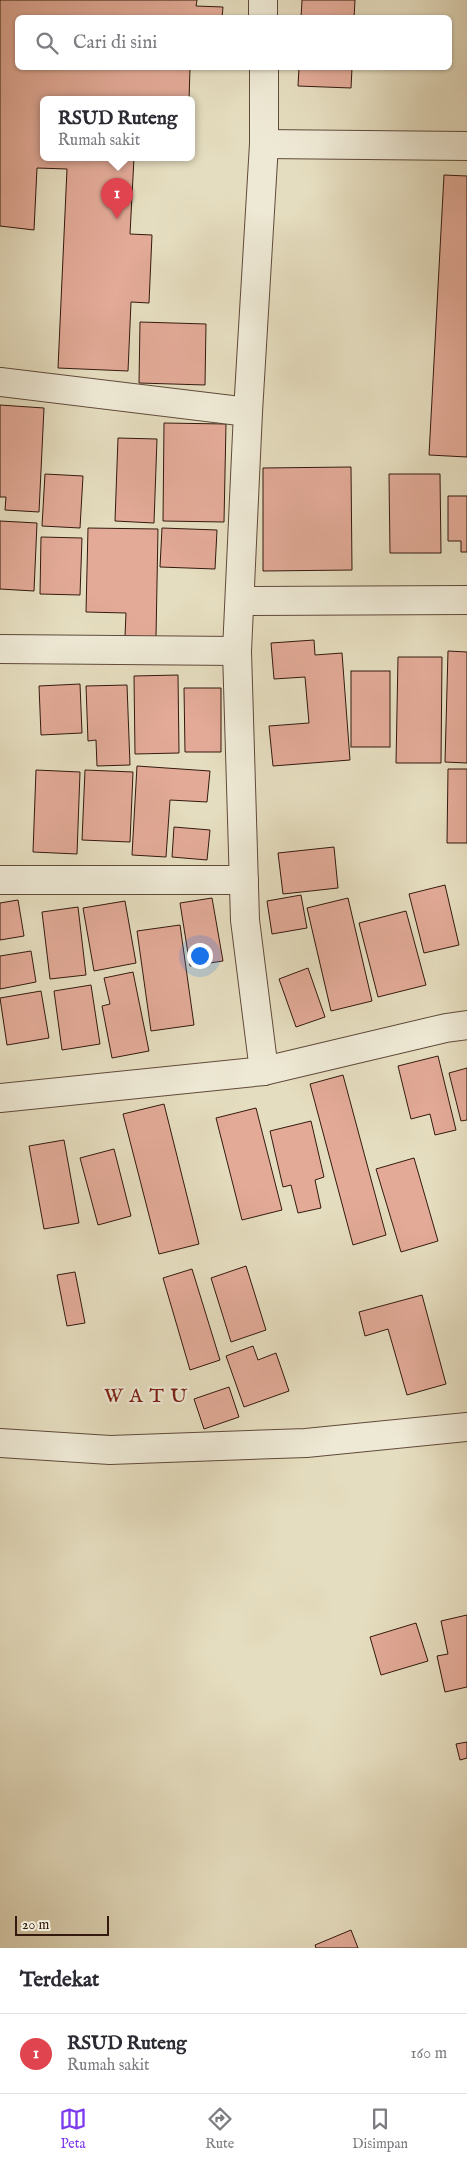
<!DOCTYPE html>
<html lang="id">
<head>
<meta charset="utf-8">
<style>
  :root { --surface:#fff; --page:#f7f7f7; --text:#2b2b33; --muted:#7c7c81; --line:#e1e1e2; --accent:#7c3aed }
  body { margin:0; font-family:"IM FELL English",serif; background:var(--page); color:var(--text) }
  .scale { position:absolute; left:15px; bottom:12px; width:94px; box-sizing:border-box; padding-left:5px; border:2px solid #34190e; border-top:0; font-size:14px; line-height:18px; white-space:nowrap; color:#34190e; -webkit-text-stroke:4px #eee9d5; paint-order:stroke }
  .you { position:absolute; left:199px; top:955px; width:18px; height:18px; margin:-12px; border:4px solid #fff; border-radius:50%; background:#1a73e8; box-shadow:0 0 0 8px #1a73e833 }
  .badge { display:grid; place-items:center; width:32px; height:32px; border-radius:50%; background:var(--accent); color:#fff; font-size:16px; font-weight:700 }
  .pin { position:absolute; translate:-50% -41px; filter:drop-shadow(0 1px 2px #0008) }
  .pin::after { content:''; position:absolute; top:26px; width:18px; height:15px; background:inherit; clip-path:polygon(0 0,100% 0,50% 100%) }
  .popup { position:absolute; left:40px; top:96px; width:155px; height:65px; box-sizing:border-box; display:grid; place-content:center; border-radius:8px; background:var(--surface); filter:drop-shadow(0 1px 4px #0005); font-size:16px; white-space:nowrap; color:var(--muted) }
  .popup b { font-size:19px; color:var(--text) }
  .popup::after { content:''; position:absolute; left:50%; top:100%; margin-left:-10px; border:10px solid transparent; border-top-color:var(--surface) }
  .list { margin:0; padding:0; list-style:none }
  h2 { display:flex; justify-content:space-between; align-items:center; height:65px; margin:0; padding:0 20px; font-size:21px }
  h2 small { font-size:16px; font-weight:400; color:var(--muted) }
  .list li { display:grid; grid-template-columns:32px 1fr auto; gap:15px; align-items:center; box-sizing:border-box; height:80px; padding:0 20px; border-top:1px solid var(--line) }
  .list b { display:block; font-size:19px; white-space:nowrap }
  .list p { margin:0; font-size:16px; white-space:nowrap; color:var(--muted) }
  .list em { font-size:16px; font-style:normal; color:var(--muted) }
  .icon { flex:none; width:28px; height:28px; fill:none; stroke:currentColor; stroke-width:2; stroke-linecap:round; stroke-linejoin:round }
  .map { position:relative; flex:none; width:467px; height:1948px; overflow:hidden }
  .search { position:absolute; background:var(--surface); box-shadow:0 1px 4px #0004; left:15px; right:15px; top:15px; height:55px; display:flex; align-items:center; gap:12px; box-sizing:border-box; padding:0 18px; border-radius:8px; color:var(--muted); font-size:19px }
  .sheet { height:145px; background:var(--surface) }
  nav { display:flex; justify-content:space-around; align-items:center; box-sizing:border-box; height:70px; border-top:1px solid var(--line); background:var(--surface); font-size:14px; color:var(--muted) }
  nav a { display:grid; justify-items:center; gap:2px }
  nav .on { color:var(--accent) }
  .map>svg:first-child { display:block }
</style>
</head>
<body>
<div class="map">
<svg width="467" height="1948" viewBox="0 0 467 1948">
  <rect width="100%" height="100%" fill="#e5ddbf"/>
  <filter id="stains"><feTurbulence type="fractalNoise" baseFrequency=".004" numOctaves="4"/><feColorMatrix values="0 0 0 0 .2 0 0 0 0 .09 0 0 0 0 .02 0 0 0 .5 -.17"/></filter>
  <radialGradient id="worn" r=".72"><stop offset=".6" stop-color="#630" stop-opacity="0"/><stop offset="1" stop-color="#630" stop-opacity=".3"/></radialGradient>
  <!-- building -->
  <g fill="#e2aa97" stroke="#34190e">
    <polygon points="0,0 197,0 196,6 223,7 222,18 18,18 18,68 190,68 189,100 43,100 43,158 134,158 130,234 152,235 149,303 131,302 128,371 58,368 67,169 37,168 34,230 0,226"/>
    <polygon points="302,0 355,0 354,18 301,18"/>
    <polygon points="299,68 352,68 351,88 298,86"/>
    <polygon points="444,175 467,176 467,457 429,455"/>
    <polygon points="140,322 206,324 205,385 139,383"/>
    <polygon points="0,405 44,408 39,512 5,510 6,497 0,497"/>
    <polygon points="164,423 226,424 224,522 163,521"/>
    <polygon points="118,438 157,439 154,523 115,521"/>
    <polygon points="351,467 352,570 263,571 263,468"/>
    <polygon points="45,474 83,476 80,528 42,526"/>
    <polygon points="389,474 440,474 441,553 390,553"/>
    <polygon points="448,496 467,496 467,552 461,552 461,541 448,541"/>
    <polygon points="0,521 37,523 34,591 0,589"/>
    <polygon points="88,528 158,529 156,637 125,636 126,613 86,612"/>
    <polygon points="162,528 217,530 215,569 160,567"/>
    <polygon points="41,537 82,538 80,595 40,594"/>
    <polygon points="314,640 315,655 342,653 350,760 273,766 269,726 309,723 305,677 274,679 271,643"/>
    <polygon points="448,651 467,652 467,763 445,762"/>
    <polygon points="398,657 442,657 441,763 396,763"/>
    <rect x="351" y="671" width="39" height="76"/>
    <polygon points="178,675 179,753 135,754 134,676"/>
    <polygon points="80,684 82,733 41,735 39,686"/>
    <polygon points="127,685 130,765 97,766 96,740 88,741 86,686"/>
    <polygon points="184,688 221,688 221,752 185,752"/>
    <polygon points="137,766 210,771 207,802 170,800 166,857 132,855"/>
    <polygon points="448,769 467,769 467,843 447,843"/>
    <polygon points="36,770 80,772 77,854 33,852"/>
    <polygon points="85,770 133,772 130,842 82,840"/>
    <polygon points="174,827 210,830 207,860 172,857"/>
    <polygon points="334,847 338,888 283,894 278,853"/>
    <polygon points="445,885 459,945 424,953 409,894"/>
    <polygon points="301,895 307,928 272,934 267,901"/>
    <polygon points="212,898 223,961 190,966 180,903"/>
    <polygon points="348,898 372,1001 331,1011 307,908"/>
    <polygon points="18,900 24,936 0,940 0,903"/>
    <polygon points="125,901 136,963 94,971 83,908"/>
    <polygon points="78,907 86,975 50,979 42,912"/>
    <polygon points="406,911 426,985 378,997 359,923"/>
    <polygon points="180,925 194,1025 151,1031 137,931"/>
    <polygon points="31,951 36,982 0,989 0,956"/>
    <polygon points="308,968 325,1017 296,1027 279,979"/>
    <polygon points="133,972 149,1051 112,1058 102,1006 110,1004 104,978"/>
    <polygon points="91,985 100,1044 62,1050 54,991"/>
    <polygon points="41,991 49,1038 7,1045 0,998"/>
    <polygon points="438,1056 456,1130 435,1135 430,1114 411,1119 398,1066"/>
    <polygon points="467,1068 467,1120 461,1121 449,1073"/>
    <polygon points="343,1075 386,1235 353,1245 310,1084"/>
    <polygon points="164,1104 199,1244 159,1254 123,1114"/>
    <polygon points="256,1108 282,1210 242,1220 216,1118"/>
    <polygon points="311,1121 324,1177 315,1180 321,1208 298,1213 291,1185 283,1187 270,1131"/>
    <polygon points="64,1140 79,1223 44,1229 29,1146"/>
    <polygon points="114,1149 131,1216 98,1225 80,1158"/>
    <polygon points="414,1158 438,1241 401,1252 376,1169"/>
    <polygon points="246,1266 266,1330 231,1342 211,1278"/>
    <polygon points="192,1269 220,1360 190,1370 163,1278"/>
    <polygon points="75,1272 85,1323 67,1326 57,1275"/>
    <polygon points="422,1295 446,1384 407,1395 388,1329 365,1336 359,1312"/>
    <polygon points="253,1346 258,1360 276,1353 289,1391 244,1407 226,1356"/>
    <polygon points="229,1387 239,1417 204,1429 194,1399"/>
    <polygon points="467,1615 467,1687 445,1692 437,1656 448,1654 441,1621"/>
    <polygon points="416,1623 428,1661 381,1675 370,1637"/>
    <polygon points="467,1742 467,1758 460,1760 456,1744"/>
    <polygon points="351,1930 358,1948 316,1948 315,1945"/>
  </g>
  <g fill="none" stroke-linecap="round" stroke-linejoin="round">
    <defs>
      <g id="minor">
        <polyline points="263,0 263,18"/>
        <polyline points="264,68 264,144 248,412 237,651 245,920 264,1071 446,1028 467,1025"/>
        <polyline points="264,144 467,146"/>
        <polyline points="0,382 248,412"/>
        <polyline points="240,601 467,600"/>
        <polyline points="0,649 237,651"/>
        <polyline points="0,880 244,880"/>
        <polyline points="0,1098 264,1071"/>
        <polyline points="0,1443 110,1450 306,1443 467,1427"/>
      </g>
    </defs>
    <!-- minor casing -->
    <use href="#minor" stroke="#604a3a" stroke-width="30"/>
    <!-- minor -->
    <use href="#minor" stroke="#eee9d5" stroke-width="28"/>
  </g>
  <g text-anchor="middle" dominant-baseline="central" stroke-width="4.5" stroke-linejoin="round" paint-order="stroke">
    <!-- quarter labels -->
    <g font-size="20" letter-spacing="1" fill="#7a1f14" stroke="#eee9d5">
      <text x="146" y="1396">W A T U</text>
    </g>
  </g>
  <rect width="100%" height="100%" filter="url(#stains)"/>
  <rect width="100%" height="100%" fill="url(#worn)"/>
</svg>
<div class="scale">20 m</div>
<div class="you"></div>
<div class="pin badge" style="left:117px;top:219px;background:#e0444e">1</div>
<div class="popup"><b>RSUD Ruteng</b>Rumah sakit</div>
<div class="search"><svg class="icon" aria-label="search" viewBox="0 0 24 24"><circle cx="10" cy="10" r="6"/><path d="M15 15l6 6"/></svg>Cari di sini</div>
</div>
<section class="sheet">
<h2>Terdekat<small></small></h2>
<ul class="list">
<li><span class="badge" style="background:#e0444e">1</span><div><b>RSUD Ruteng</b><p>Rumah sakit</p></div><em>160 m</em></li>
</ul>
</section>
<nav>
<a class="on"><svg class="icon" aria-label="map" viewBox="0 0 24 24"><path d="M3 6l6-2 6 2 6-2v14l-6 2-6-2-6 2zM9 4v14M15 6v14"/></svg>Peta</a>
<a><svg class="icon" aria-label="directions" viewBox="0 0 24 24"><path d="M12 3l9 9-9 9-9-9zM9 14v-3h6M13 9l2 2-2 2"/></svg>Rute</a>
<a><svg class="icon" aria-label="saved" viewBox="0 0 24 24"><path d="M7 4h10v16l-5-4-5 4z"/></svg>Disimpan</a>
</nav>
</body>
</html>
